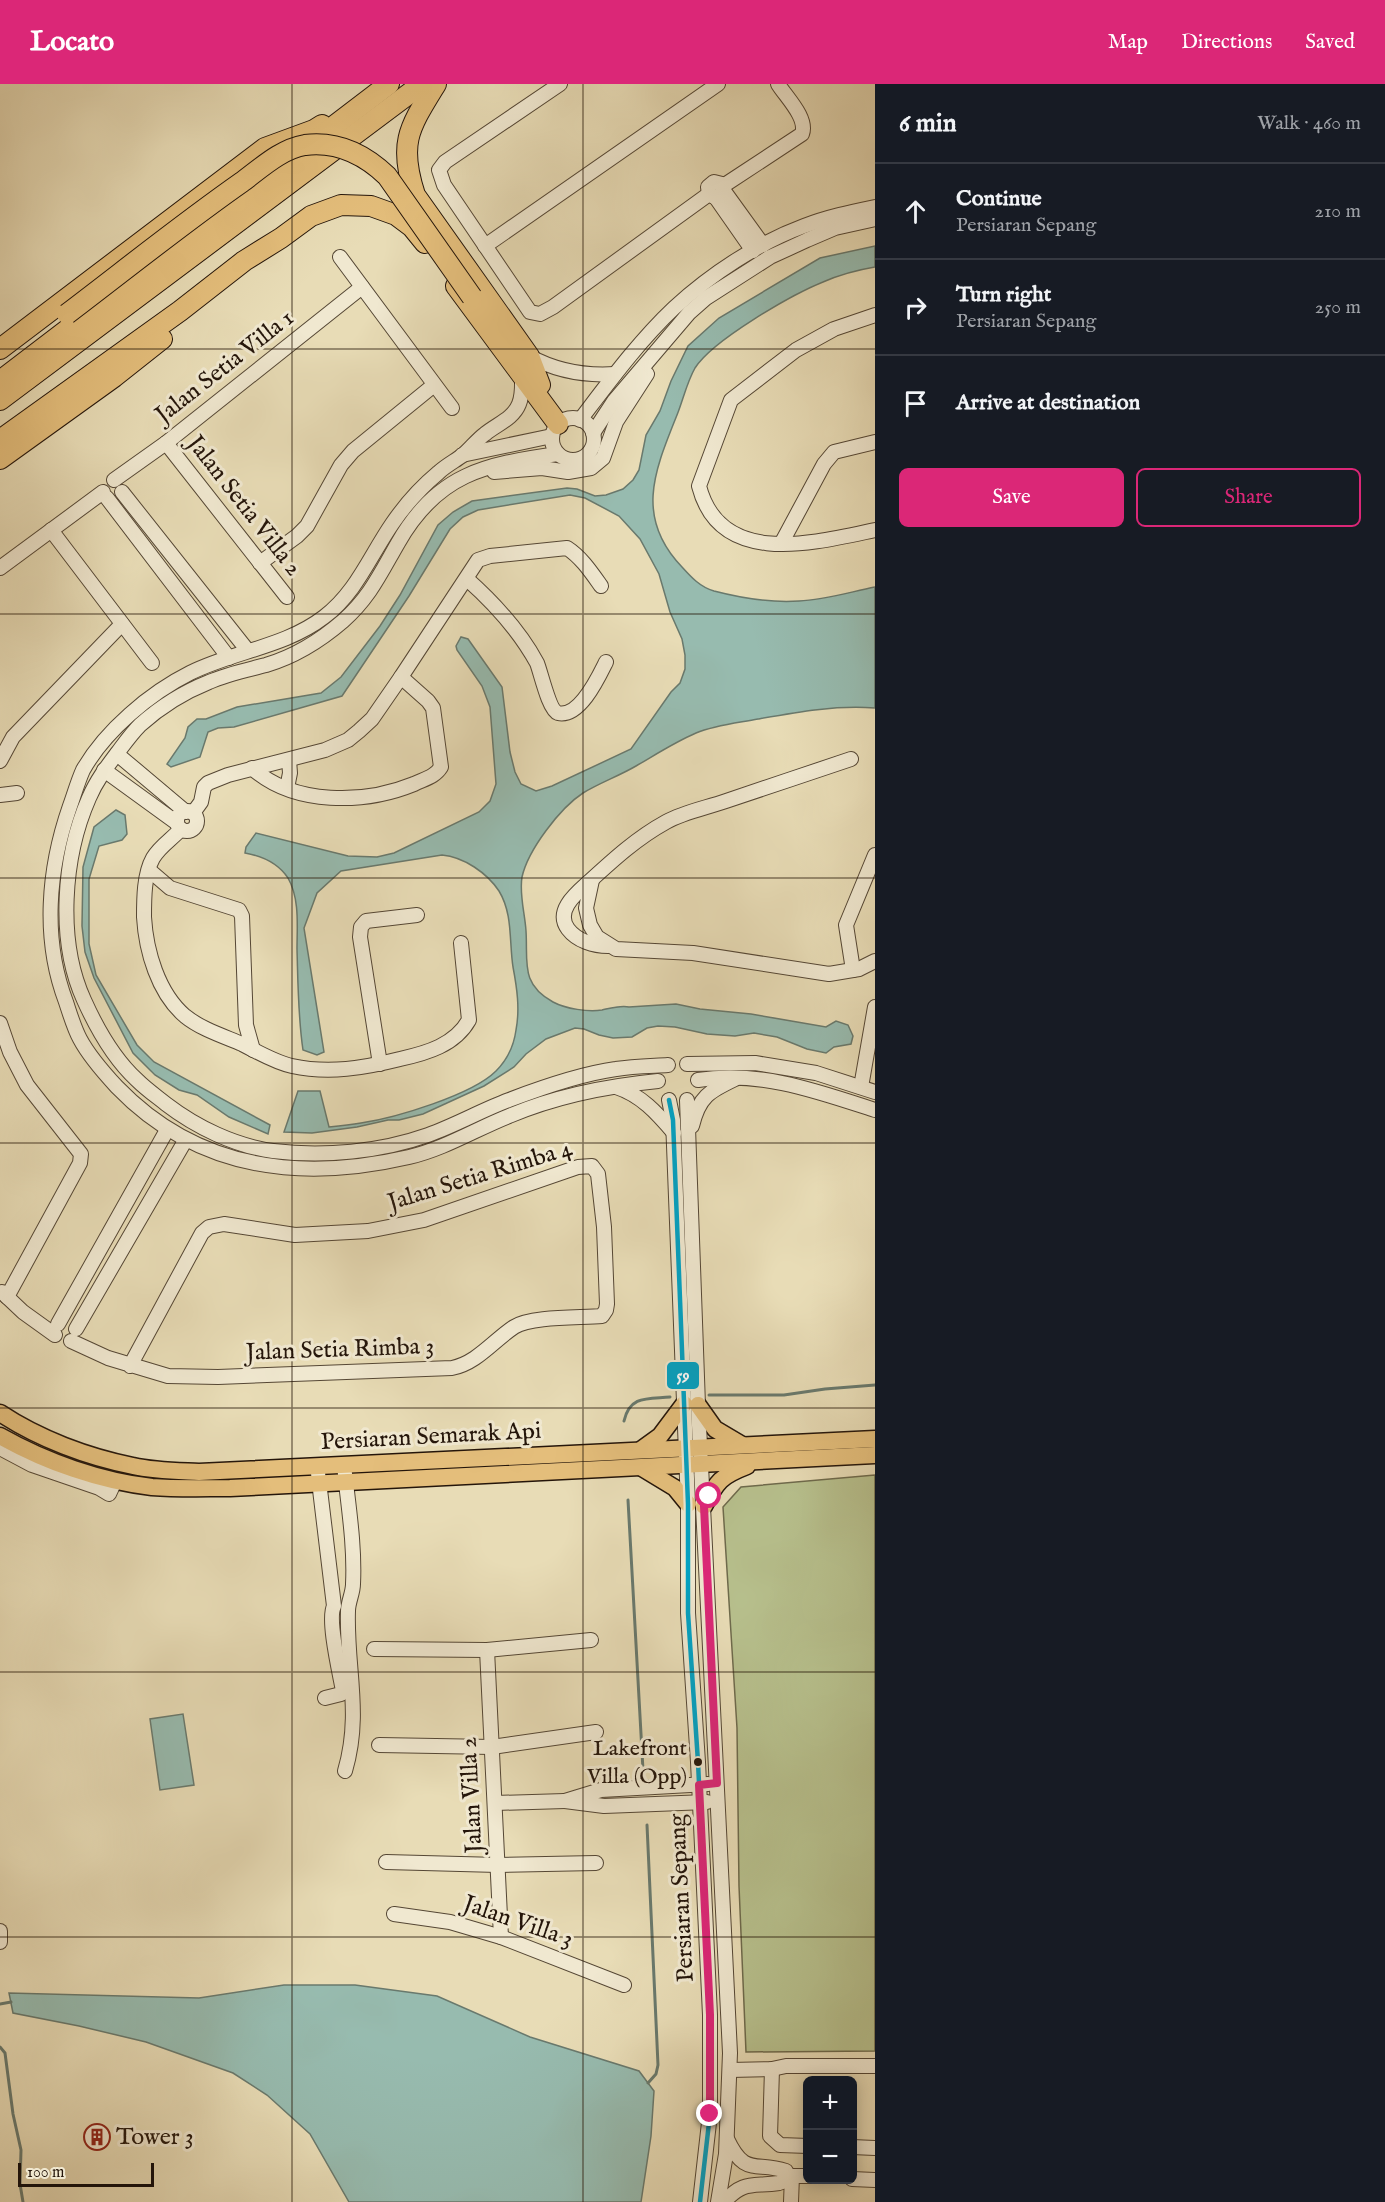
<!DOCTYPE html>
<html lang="en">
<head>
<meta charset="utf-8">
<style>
  :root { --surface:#171b24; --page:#20242c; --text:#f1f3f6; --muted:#9ea1a6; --line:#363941; --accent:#db2777 }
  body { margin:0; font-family:"IM FELL English",serif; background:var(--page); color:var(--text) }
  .controls { position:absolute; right:18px; bottom:18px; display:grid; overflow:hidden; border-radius:9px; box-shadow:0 3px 15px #0003 }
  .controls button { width:54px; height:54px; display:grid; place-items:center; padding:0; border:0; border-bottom:2px solid var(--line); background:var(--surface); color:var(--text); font:30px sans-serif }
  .scale { position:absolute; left:18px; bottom:15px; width:136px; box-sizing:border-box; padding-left:6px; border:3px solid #24150a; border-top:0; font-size:16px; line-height:21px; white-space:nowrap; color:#24150a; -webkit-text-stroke:4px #f0e8d0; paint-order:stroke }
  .stop { position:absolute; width:18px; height:18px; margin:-14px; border:4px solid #db2777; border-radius:50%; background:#fff }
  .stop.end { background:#db2777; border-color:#fff; box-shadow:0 2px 6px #0008 }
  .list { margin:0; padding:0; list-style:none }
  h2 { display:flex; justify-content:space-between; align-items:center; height:78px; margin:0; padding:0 24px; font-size:26px }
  h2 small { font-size:20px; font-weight:400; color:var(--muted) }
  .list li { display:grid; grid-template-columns:39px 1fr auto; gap:18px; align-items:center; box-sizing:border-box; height:96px; padding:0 24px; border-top:2px solid var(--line) }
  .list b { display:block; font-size:22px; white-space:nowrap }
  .list p { margin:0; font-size:20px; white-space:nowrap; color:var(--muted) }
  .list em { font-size:20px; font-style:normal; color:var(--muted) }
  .actions { display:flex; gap:12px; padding:18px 24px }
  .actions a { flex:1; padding:14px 0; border:2px solid var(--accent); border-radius:9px; text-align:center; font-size:21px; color:var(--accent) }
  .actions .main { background:var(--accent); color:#fff }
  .icon { flex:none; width:33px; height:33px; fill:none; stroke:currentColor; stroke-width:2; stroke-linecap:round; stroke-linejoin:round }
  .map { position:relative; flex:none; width:875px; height:2118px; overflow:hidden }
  header { display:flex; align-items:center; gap:36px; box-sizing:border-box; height:84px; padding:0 30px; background:var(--accent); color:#fff }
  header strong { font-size:28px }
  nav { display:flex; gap:33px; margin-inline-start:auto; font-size:21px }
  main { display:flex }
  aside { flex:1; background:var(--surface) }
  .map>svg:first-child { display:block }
</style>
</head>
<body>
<header>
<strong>Locato</strong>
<nav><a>Map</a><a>Directions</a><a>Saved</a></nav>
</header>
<main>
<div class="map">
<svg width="875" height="2118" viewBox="0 0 875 2118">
  <rect width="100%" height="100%" fill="#e8dcb6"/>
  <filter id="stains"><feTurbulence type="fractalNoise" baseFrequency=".00333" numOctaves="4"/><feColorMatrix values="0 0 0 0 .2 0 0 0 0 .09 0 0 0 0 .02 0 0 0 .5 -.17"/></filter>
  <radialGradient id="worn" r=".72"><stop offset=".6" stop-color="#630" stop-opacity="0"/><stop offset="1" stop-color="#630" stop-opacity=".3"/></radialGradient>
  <!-- green -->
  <polygon fill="#b7c08d" stroke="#6e6a4c" stroke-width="1.5" points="875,1391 875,1967 746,1968 739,1802 737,1644 723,1423 741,1403"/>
  <!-- water -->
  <g fill="#97bbaf" stroke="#69796d" stroke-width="1.5">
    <path d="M875 162V183C857 186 839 191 823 198 791 211 713 256 695 284 687 298 683 316 677 331 655 386 634 433 682 483 691 493 700 503 714 507 741 514 770 519 799 517 824 516 850 508 875 503V624C835 621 797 628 758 635 737 639 715 641 696 649 675 658 655 671 636 682 619 692 599 699 583 709 560 724 528 766 522 793 519 810 525 830 526 847 528 878 520 900 553 918 566 925 588 928 602 926 611 924 621 921 629 923L676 920 700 925 751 930 826 943 836 937 848 941 853 952 851 960 834 963 826 969 807 965 777 953 754 949 735 952 707 950 675 943 658 942 647 944 632 953 613 954 599 951 584 945 575 944 546 955 526 970 514 983 484 1002 423 1030 399 1036H388L357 1043 312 1049 284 1048 298 1007H320L329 1043C340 1042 350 1041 361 1039 395 1034 472 1011 496 987 507 976 514 961 516 946 520 925 517 904 513 883 509 857 513 830 499 807 487 789 464 773 442 771L341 787 317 809 304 844 324 968 317 971 303 966C298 933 298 899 297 865 297 843 300 815 288 794 278 779 262 772 245 769L246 763 256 749 348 772 377 773 394 769 479 728 490 717 496 700 490 623 482 602 457 566 456 562 461 553 468 555 502 603 510 668 515 688 521 700 536 707 552 702 631 665 671 608 680 599 685 585V571L682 555 670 528 659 490 640 455 619 432 585 414 570 411 478 426 463 433 450 445 409 512 342 612 234 643 218 644 208 648 200 673 171 683 167 680 185 654 188 643 197 635H206L237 623 321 609 341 593 380 542 400 511 438 441 453 428 472 417 567 404 577 405 595 412 606 411 623 405 633 396 639 386 646 351 660 327 671 297 688 262 719 234 820 174Z"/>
    <polygon points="116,726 125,731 127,750 122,756 99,762 89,795 89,860 96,891 137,961 154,978 270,1041 268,1050 229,1033 197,1011 179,1006 155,991 133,969 94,894 85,868 82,842 83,783 94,743"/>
    <polygon points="183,1630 194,1701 160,1706 150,1635"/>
    <polygon points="284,1901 355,1901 437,1912 530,1953 639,1987 654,2007 651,2052 641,2118 349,2118 310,2050 267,2011 233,1989 146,1958 79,1942 13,1929 9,1909 199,1914"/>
  </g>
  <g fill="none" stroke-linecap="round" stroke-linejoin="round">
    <!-- stream -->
    <g stroke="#69796d" stroke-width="3">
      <polyline points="709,1311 784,1311 825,1305 875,1301"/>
      <path d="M624 1337C630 1311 648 1315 670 1313"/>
      <polyline points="628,1416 643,1686"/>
      <polyline points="647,1741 658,1981 656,1990 648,1999"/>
      <polyline points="0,1920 11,1918"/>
      <polyline points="0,1963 5,1969 13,2030 21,2066 20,2100 23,2118"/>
    </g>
    <defs>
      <g id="minor">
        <polyline points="560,0 445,78 439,86 444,101 530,228 540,230 553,223 709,110"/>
        <path d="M723 102 802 50C808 34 786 13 778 0"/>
        <polyline points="724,107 719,113 714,113 709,110 708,103 714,98 722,100 724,107 763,161"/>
        <polyline points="716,114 753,167"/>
        <polyline points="485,162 718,0"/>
        <polyline points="340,173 452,324"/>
        <path d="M875 231 834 245 796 266 731 316 699 402C720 484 814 459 875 446"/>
        <path d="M529 272C556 287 585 292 615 290"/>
        <path d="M522 290C522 300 523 311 519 320 513 335 497 340 485 350 477 356 471 364 463 371 455 377 445 382 438 389 420 404 405 421 392 440 370 472 356 509 324 533 285 563 234 567 190 589 150 609 105 647 83 686 78 697 74 711 70 722 48 785 42 855 66 918 70 930 74 944 80 955 89 972 104 989 117 1003 197 1086 301 1098 409 1073 444 1065 476 1045 509 1032 556 1012 607 1002 658 997"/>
        <circle cx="573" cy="355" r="21"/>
        <path d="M580 336C609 298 639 257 674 224 711 190 758 159 804 142 827 133 851 128 875 123"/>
        <polyline points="593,349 614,317 689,229 706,214 770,173 807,156 835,144 875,135"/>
        <polyline points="166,359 287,513"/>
        <path d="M558 370C485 380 437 390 398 459 380 490 370 513 343 537 321 556 293 573 266 581 247 586 227 590 209 598 184 608 160 623 140 641 133 648 127 656 121 664 109 680 97 695 89 714 63 773 57 857 84 916 97 945 114 975 137 996 146 1005 156 1012 166 1020 196 1043 235 1062 273 1067 324 1073 380 1068 428 1051 456 1041 482 1026 509 1016 543 1003 580 990 616 985 633 982 651 982 668 981"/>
        <polyline points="462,371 552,352"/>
        <polyline points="494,388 542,384 568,388 591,384 603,374 616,338 647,290"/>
        <polyline points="114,396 166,359 362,203"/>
        <polyline points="122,408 248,567"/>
        <polyline points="107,414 229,574"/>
        <polyline points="51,446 152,579"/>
        <polyline points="781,460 824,380 834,368 875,358"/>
        <polyline points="260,479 297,452 307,442 341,381 353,367 434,301"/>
        <polyline points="0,484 103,408"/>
        <path d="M467 495C494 519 519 546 537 579 541 589 549 626 558 629 580 634 599 592 606 578"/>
        <polyline points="117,670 186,728"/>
        <polyline points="0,677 13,653 122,540"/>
        <path d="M252 684C294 722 365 720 414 700 424 695 435 693 441 683L433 624 428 617 401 593"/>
        <polyline points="104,686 177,739"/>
        <polyline points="287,704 290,689 289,676"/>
        <polyline points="0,711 17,709"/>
        <circle cx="187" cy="737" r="10"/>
        <path d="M193 729 201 718 204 703 208 699 228 691 325 666 348 656 359 647 372 635 401 593 478 476 490 472 567 464C581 473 591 488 601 502"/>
        <path d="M181 745C172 755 160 762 153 774 144 790 144 815 144 833 146 867 158 909 185 932 201 945 223 952 242 960 258 968 274 978 292 982 329 990 364 984 400 975 427 969 455 961 469 936L461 859"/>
        <polyline points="149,786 170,804 239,826 242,832 246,941 253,966"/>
        <polyline points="592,796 586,824 590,841 597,853 616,865 693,869 829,890 859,885 875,877"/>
        <path d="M608 862C594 862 577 857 568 845 554 826 578 808 590 797 614 775 637 754 666 738 684 728 706 724 726 717 768 703 809 689 851 675"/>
        <polyline points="853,886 846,841 875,771"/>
        <polyline points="0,939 10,968 27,1001 81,1070 80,1079 7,1213"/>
        <polyline points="380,980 360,853 361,843 366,837 417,831"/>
        <polyline points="687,980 755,979 816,989 875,1008"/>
        <path d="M698 996C759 986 817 1007 875 1026"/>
        <path d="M616 1003C641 1011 657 1029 674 1049"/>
        <polyline points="861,1003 875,923"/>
        <polyline points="669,1016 673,1036 688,1420 688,1529 698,1678 710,1931 710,2030 700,2118"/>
        <polyline points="687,1016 698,1321 730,1969 726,2070 718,2118"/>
        <path d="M692 1042C699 1012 710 1007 735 995"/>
        <polyline points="2,1208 23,1228 55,1251"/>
        <polyline points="58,1240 167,1046"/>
        <polyline points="76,1245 185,1057"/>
        <path d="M71 1257 108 1274 168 1292 218 1293 452 1284C477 1279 493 1257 514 1243 531 1232 580 1234 602 1232L606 1226 607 1220 604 1143 598 1090 592 1082 578 1083 424 1136 368 1147 295 1151 224 1140 209 1143 202 1149 130 1282"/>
        <polyline points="0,1364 32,1381 99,1404 109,1410 115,1397"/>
        <path d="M344 1381C348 1420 355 1461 353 1500 353 1509 348 1518 348 1527 346 1584 362 1629 345 1687"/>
        <path d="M318 1389 334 1522C327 1535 340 1590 343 1607L341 1610 325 1614"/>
        <polyline points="374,1565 487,1566 591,1556"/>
        <polyline points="487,1566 501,1853"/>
        <polyline points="379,1661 492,1663 596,1648"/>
        <polyline points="707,1718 604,1722 565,1717 601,1706 708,1700"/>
        <polyline points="495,1719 565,1717"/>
        <polyline points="386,1778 498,1781 596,1779"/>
        <polyline points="394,1830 450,1838 501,1853 624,1901"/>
        <polyline points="0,1847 0,1858"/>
        <polyline points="772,1985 770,2052 780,2061 808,2062"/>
        <polyline points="730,1986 772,1985 786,1982 875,1982"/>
        <path d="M727 2055C745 2093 755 2077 786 2087L788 2092"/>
        <polyline points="852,2063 875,2064"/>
        <polyline points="788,2092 808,2092"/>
        <polyline points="852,2095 875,2096"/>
        <path d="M724 2118C744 2096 752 2103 779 2099L785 2097 788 2092"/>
        <polyline points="791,2118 792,2092"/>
      </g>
      <g id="major">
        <polyline points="698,1321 715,1345 742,1361"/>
        <path d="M0 1329C39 1355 88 1373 133 1382 155 1387 177 1387 199 1388L875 1355"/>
        <path d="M0 1352C46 1378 100 1397 152 1403 178 1405 204 1404 230 1404L875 1371"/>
        <polyline points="642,1365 660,1352 684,1320"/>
        <polyline points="642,1384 675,1404 688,1420"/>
        <path d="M704 1422C717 1397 721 1392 747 1382"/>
      </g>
      <g id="highway">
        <path d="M436 0C409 44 398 59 415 111L529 272 540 301"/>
        <polyline points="456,202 558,340"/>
        <polyline points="0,265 265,64 314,46 322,41"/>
        <polyline points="0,297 389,0"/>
        <polyline points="0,316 422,0"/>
        <polyline points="0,356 180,227 244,177 281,154 311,132 341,121 371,122 396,131 412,143 425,159"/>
        <polyline points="0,375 114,293 162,255"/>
      </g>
    </defs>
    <!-- minor casing -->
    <use href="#minor" stroke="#554735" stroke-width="16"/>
    <!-- major casing -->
    <use href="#major" stroke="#24150a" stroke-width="19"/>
    <!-- highway casing -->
    <use href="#highway" stroke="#24150a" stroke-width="22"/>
    <!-- minor -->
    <use href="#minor" stroke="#f0e8d0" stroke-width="14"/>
    <!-- major -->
    <use href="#major" stroke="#e4be7b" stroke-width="16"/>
    <!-- highway -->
    <use href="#highway" stroke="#e4be7b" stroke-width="20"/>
    <defs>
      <path id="highway-bridge" d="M67 230C125 186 182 140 242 98 261 84 281 65 305 61 337 57 364 70 387 92L472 213"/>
    </defs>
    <!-- highway-bridge casing -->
    <use href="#highway-bridge" stroke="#24150a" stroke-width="22" stroke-linecap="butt"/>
    <!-- highway-bridge -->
    <use href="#highway-bridge" stroke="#e4be7b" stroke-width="20"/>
    <defs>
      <polyline id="bus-1" points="669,1016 673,1036 688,1420 688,1529 698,1678 710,1931 710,2030 700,2118"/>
    </defs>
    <!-- bus-1 casing -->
    <use href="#bus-1" stroke="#f0e8d0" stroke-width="9"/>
    <!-- bus-1 -->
    <use href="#bus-1" stroke="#02a2c4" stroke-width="4.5"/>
  </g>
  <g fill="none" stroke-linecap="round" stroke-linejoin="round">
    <!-- route -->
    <polyline stroke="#db2777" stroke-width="8" points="709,1412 704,1422 717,1699 699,1701 710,1931 710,2030"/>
  </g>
  <!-- grid -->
  <path fill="none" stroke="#24150a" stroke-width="1.5" stroke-opacity="0.55" d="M292 0V2118M583 0V2118M0 265H875M0 530H875M0 794H875M0 1059H875M0 1324H875M0 1588H875M0 1853H875"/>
  <!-- icons -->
  <defs>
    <symbol id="building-ring" viewBox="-11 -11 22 22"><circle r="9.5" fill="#f0e8d0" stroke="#8f2418" stroke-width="1.5"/><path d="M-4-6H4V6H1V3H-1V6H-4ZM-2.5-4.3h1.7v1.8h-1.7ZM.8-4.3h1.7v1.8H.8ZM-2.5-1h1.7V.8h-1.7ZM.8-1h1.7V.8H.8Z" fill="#8f2418"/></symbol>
  </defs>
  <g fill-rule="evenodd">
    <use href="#building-ring" x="82" y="2038" width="30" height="30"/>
  </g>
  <!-- markers -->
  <circle fill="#24150a" stroke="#f0e8d0" stroke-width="2" cx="698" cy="1678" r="5"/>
  <g text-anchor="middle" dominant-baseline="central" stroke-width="6" stroke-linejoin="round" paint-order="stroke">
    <!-- bus labels -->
    <g font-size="22" fill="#24150a" stroke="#f0e8d0" text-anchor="end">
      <text x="687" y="1665">Lakefront<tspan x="687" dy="28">Villa (Opp)</tspan></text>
    </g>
    <!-- street labels -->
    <g font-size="24" fill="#24150a" stroke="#f0e8d0">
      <text transform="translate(225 283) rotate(-38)">Jalan Setia Villa 1</text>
      <text transform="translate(244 422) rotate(52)">Jalan Setia Villa 2</text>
      <text transform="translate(480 1092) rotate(-17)">Jalan Setia Rimba 4</text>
      <text transform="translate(340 1266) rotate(-2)">Jalan Setia Rimba 3</text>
      <text transform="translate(431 1353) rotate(-3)">Persiaran Semarak Api</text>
      <text transform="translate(472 1711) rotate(-93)">Jalan Villa 2</text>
      <text transform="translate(682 1814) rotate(-93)">Persiaran Sepang</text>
      <text transform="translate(518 1838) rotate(19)">Jalan Villa 3</text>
    </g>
    <!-- poi labels -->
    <g font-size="24" fill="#24150a" stroke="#f0e8d0" text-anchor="start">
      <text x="116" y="2053">Tower 3</text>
    </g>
  </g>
  <rect stroke="#f0e8d0" stroke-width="2" x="666" y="1277" width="34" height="29" rx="6" fill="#02a2c4"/>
  <g font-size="16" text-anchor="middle" font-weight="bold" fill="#fff">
    <text x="683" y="1297">59</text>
  </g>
  <rect width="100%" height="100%" filter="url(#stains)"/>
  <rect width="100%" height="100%" fill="url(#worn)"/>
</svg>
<div class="controls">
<button>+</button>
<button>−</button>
</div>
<div class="scale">100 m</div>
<div class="stop" style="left:709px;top:1412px"></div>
<div class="stop end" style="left:710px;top:2030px"></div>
</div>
<aside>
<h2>6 min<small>Walk · 460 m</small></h2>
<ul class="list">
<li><svg class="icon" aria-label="ahead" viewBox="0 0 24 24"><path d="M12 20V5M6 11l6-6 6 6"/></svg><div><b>Continue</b><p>Persiaran Sepang</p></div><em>210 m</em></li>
<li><svg class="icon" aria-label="right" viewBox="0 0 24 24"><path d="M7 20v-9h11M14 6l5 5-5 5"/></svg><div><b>Turn right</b><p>Persiaran Sepang</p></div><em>250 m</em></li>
<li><svg class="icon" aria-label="arrive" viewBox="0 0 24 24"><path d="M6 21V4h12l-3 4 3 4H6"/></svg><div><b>Arrive at destination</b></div></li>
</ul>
<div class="actions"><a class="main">Save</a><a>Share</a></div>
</aside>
</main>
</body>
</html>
